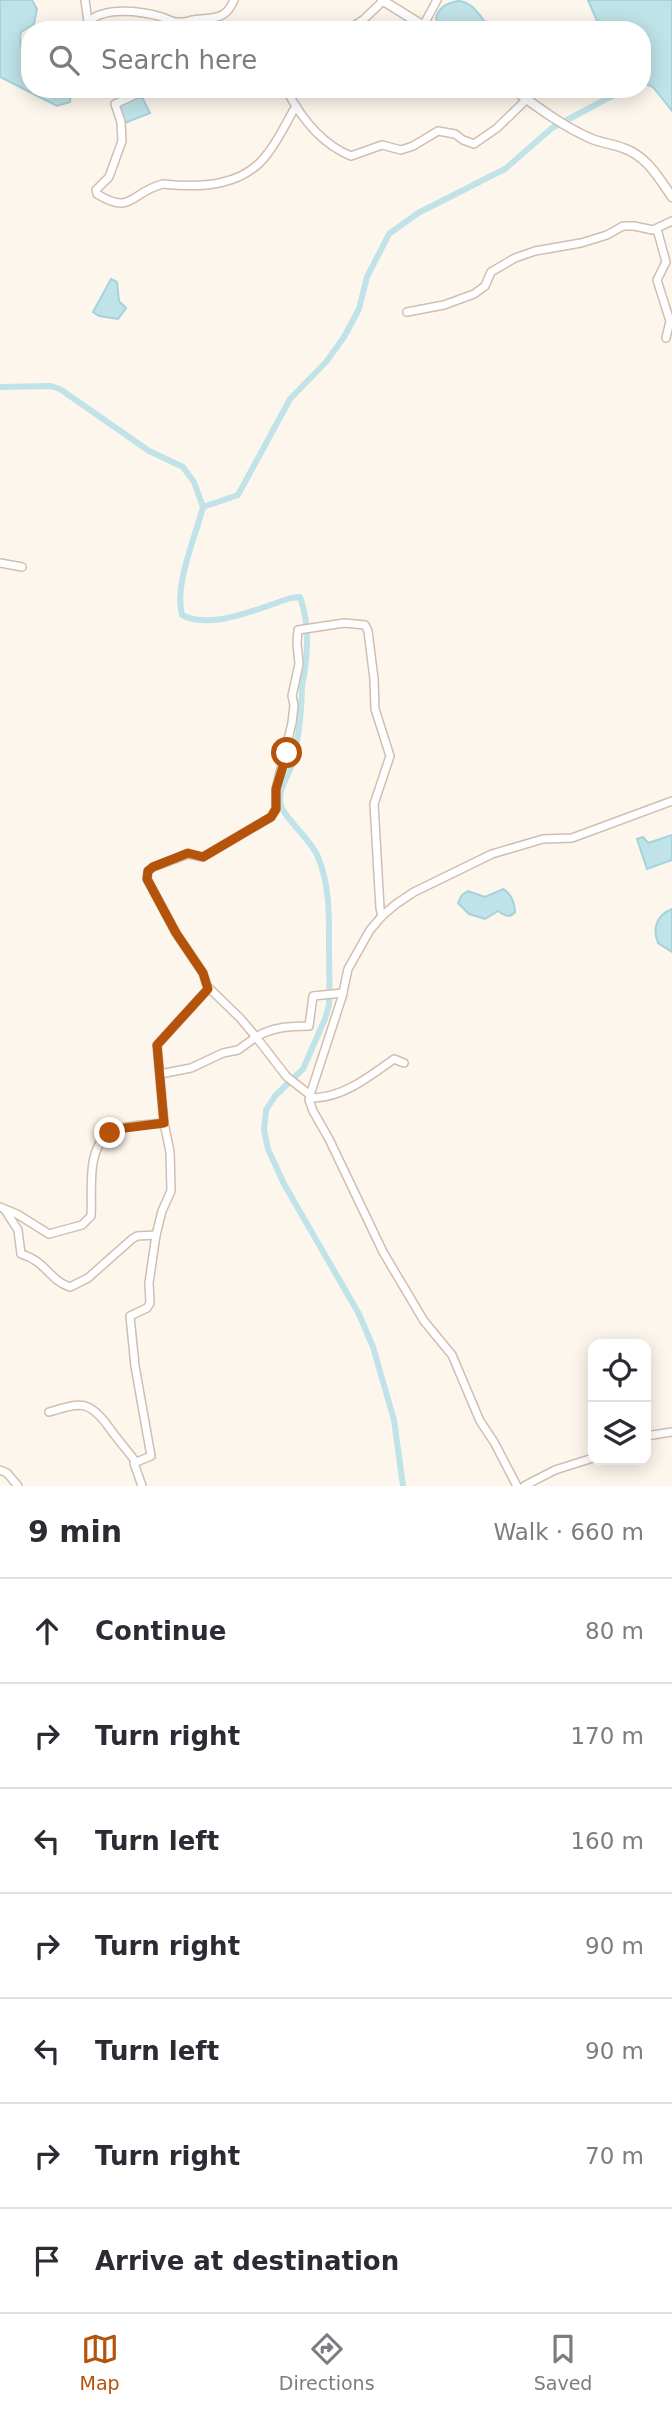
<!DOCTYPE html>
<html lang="en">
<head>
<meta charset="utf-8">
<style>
  :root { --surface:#fff; --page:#f7f7f7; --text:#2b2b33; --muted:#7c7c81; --line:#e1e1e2; --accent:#b45309 }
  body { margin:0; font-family:"DejaVu Sans",sans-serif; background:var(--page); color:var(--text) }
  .controls { position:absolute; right:21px; bottom:21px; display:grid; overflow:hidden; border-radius:14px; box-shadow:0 4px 18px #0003 }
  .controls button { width:63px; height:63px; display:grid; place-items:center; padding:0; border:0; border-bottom:2px solid var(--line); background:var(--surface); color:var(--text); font:35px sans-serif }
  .stop { position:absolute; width:21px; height:21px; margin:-16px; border:5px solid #b45309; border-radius:50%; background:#fff }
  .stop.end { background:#b45309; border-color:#fff; box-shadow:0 2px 7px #0008 }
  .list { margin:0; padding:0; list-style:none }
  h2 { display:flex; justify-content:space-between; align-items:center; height:91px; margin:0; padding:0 28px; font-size:30px }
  h2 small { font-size:23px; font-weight:400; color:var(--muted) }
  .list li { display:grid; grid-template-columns:46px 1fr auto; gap:21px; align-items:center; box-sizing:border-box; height:105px; padding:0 28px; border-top:2px solid var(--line) }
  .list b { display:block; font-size:26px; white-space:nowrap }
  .list em { font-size:23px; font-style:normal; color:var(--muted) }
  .icon { flex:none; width:38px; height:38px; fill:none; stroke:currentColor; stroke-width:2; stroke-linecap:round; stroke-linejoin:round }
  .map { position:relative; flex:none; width:672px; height:1486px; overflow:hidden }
  .search { position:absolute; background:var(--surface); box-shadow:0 4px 18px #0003; left:21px; right:21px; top:21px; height:77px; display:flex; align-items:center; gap:18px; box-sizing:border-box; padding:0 24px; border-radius:28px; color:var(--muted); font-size:26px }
  .sheet { height:826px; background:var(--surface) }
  nav { display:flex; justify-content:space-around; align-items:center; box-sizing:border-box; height:98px; border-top:2px solid var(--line); background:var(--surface); font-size:19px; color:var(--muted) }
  nav a { display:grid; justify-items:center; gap:4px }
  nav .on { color:var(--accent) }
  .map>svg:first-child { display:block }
</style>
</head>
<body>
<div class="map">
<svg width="672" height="1486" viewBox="0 0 672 1486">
  <rect width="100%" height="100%" fill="#fdf6ec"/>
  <!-- water -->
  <g fill="#bfe3e8" stroke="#a5d3da" stroke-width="2">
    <path d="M0 0H32L37 9 34 24 21 32C19 43 20 52 30 59V89H71L70 102 57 106 0 77Z"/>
    <polygon points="588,0 672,0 672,111 653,87 642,82 642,30 601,30"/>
    <path d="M458 1C474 2 480 17 490 28L507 25 513 30H449L438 23 436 18C439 7 447 3 458 1Z"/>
    <polygon points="137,96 143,99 150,113 125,123 118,105"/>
    <polygon points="111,279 117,282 119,301 126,308 118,319 99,316 93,312"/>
    <polygon points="672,835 672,860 647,869 637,839 643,837 648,843"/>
    <path d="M503 889C511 893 515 903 515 912 509 919 505 915 498 911L485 919 469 914 458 903 462 895 468 891 485 897Z"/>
    <path d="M672 909V952L658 943C652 928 657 915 672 909Z"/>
  </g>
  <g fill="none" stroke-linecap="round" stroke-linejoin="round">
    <!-- canal -->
    <g stroke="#bfe3e8" stroke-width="6">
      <polyline points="0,387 51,386 60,389 149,451 183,467 194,482 203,507"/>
      <path d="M403 1486 394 1420 373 1347 359 1314 284 1184 268 1149 264 1130 266 1110 275 1096 303 1069 325 1019 329 1005C330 986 329 966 329 946 329 916 330 886 318 857 311 839 280 815 280 801 279 786 290 775 293 761 297 744 300 726 301 708 302 699 301 690 303 681 308 654 310 624 300 597L291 598C261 607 212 631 182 615 174 584 195 539 203 507L238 495 290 399 326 362 344 337 359 309 367 277 389 234 418 213 505 169 552 128 625 89"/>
    </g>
    <defs>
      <g id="minor">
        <polyline points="85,0 88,22 93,30"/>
        <path d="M88 22C105 6 141 11 162 17 167 19 172 22 177 22 183 23 188 21 193 20 214 17 225 21 234 0"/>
        <polyline points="423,26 437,0"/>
        <polyline points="348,30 363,20 383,1"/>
        <path d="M147 89 115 104 121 122 122 141 109 177 96 190 97 194C133 216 130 192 163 184 200 188 244 187 268 153 279 139 287 121 296 106"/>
        <path d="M286 89C301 118 321 144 351 156L382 145 401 150 413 146 438 131 455 134 463 140 474 144 497 128 527 99"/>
        <polyline points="657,229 666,262 657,280 670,321 666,338"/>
        <polyline points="407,312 444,305 474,294 485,286 491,272 515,258 535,251 581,243 607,235 623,226 634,226 653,230 672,221"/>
        <polyline points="0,563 22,567"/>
        <path d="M208 987 240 1018 256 1037C272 1027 291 1026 309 1026L313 996 343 993"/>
        <path d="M160 1074 191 1068 223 1053 238 1050 256 1037 287 1077 314 1098C344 1097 370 1076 394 1059L404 1063"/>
        <polyline points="164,1123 157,1045 208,989 203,973 176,933 147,879 148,871 153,867 188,854 203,857 271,817 276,809 276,789 292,723 294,705 292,696 299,664 297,643 298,630 344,623 365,625 368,631 374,679 375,709 390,756 374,804 380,908 382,916"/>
        <path d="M0 1207 17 1214 49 1234 82 1225 91 1216C93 1191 85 1149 110 1133 125 1124 148 1125 164 1123L170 1152 171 1191 162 1211 156 1235 149 1283 150 1303 147 1308 130 1316 135 1366 151 1456 134 1463 142 1486"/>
        <path d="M5 1210 18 1230 21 1254C46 1261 49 1280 70 1287L88 1278 132 1239 137 1236 156 1235"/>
        <path d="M49 1412C80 1403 88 1399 108 1426 117 1439 127 1450 136 1462"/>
        <polyline points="646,1436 672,1432"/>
        <polyline points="0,1470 7,1473 18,1486"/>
        <polyline points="517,1486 494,1442 480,1421 452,1355 424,1321 383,1252 329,1139 313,1111 309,1100 311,1092 342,997 348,969 370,930 382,916 396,904 414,892 492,854 543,839 572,838 672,801"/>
        <polyline points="524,1486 555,1470 593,1458"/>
      </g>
      <g id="tertiary">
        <polyline points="382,0 430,30"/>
        <path d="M513 89C537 107 564 127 592 139 602 143 613 144 623 148 647 156 659 178 672 197"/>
      </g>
    </defs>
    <!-- minor casing -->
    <use href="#minor" stroke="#d1beb0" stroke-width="10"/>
    <!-- tertiary casing -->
    <use href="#tertiary" stroke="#d1beb0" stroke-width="11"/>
    <!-- minor -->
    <use href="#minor" stroke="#fff" stroke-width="7"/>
    <!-- tertiary -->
    <use href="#tertiary" stroke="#fff" stroke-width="8"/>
  </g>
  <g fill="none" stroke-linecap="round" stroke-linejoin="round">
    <!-- route -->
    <polyline stroke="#b45309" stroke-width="9" points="110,1133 125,1128 164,1123 157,1045 208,989 203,973 176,933 147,879 148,871 153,867 188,853 203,857 271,817 276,809 276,789 287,753"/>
  </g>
</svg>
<div class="controls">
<button><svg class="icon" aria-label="locate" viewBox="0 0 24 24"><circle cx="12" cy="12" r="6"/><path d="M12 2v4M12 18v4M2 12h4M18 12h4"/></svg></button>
<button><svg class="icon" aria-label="layers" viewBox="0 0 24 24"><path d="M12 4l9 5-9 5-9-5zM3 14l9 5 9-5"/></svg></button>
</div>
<div class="stop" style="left:287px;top:753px"></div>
<div class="stop end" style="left:110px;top:1133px"></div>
<div class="search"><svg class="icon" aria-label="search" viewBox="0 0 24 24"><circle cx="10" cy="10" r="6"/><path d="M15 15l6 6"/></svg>Search here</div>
</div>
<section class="sheet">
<h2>9 min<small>Walk · 660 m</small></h2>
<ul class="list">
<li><svg class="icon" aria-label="ahead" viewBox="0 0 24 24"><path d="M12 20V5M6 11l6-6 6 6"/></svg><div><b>Continue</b></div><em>80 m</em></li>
<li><svg class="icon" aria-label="right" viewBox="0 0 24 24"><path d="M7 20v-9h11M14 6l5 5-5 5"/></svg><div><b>Turn right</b></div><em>170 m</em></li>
<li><svg class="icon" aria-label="left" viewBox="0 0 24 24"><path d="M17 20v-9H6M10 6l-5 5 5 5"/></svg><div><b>Turn left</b></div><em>160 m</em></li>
<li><svg class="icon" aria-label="right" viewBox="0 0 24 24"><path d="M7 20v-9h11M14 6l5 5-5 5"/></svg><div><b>Turn right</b></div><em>90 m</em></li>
<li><svg class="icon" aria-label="left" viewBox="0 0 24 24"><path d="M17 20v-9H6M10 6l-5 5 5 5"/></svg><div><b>Turn left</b></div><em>90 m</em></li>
<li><svg class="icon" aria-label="right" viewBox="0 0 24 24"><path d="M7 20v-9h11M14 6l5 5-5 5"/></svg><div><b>Turn right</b></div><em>70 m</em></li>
<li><svg class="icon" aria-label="arrive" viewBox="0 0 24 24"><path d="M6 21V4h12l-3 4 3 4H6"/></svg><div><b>Arrive at destination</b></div></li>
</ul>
</section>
<nav>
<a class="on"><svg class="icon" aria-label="map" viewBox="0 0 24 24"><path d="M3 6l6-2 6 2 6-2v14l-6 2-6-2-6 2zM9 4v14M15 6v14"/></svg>Map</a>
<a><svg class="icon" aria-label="directions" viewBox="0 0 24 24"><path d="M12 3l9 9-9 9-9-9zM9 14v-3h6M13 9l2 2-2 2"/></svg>Directions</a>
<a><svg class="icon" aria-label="saved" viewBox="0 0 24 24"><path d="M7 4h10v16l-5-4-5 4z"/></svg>Saved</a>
</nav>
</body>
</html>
